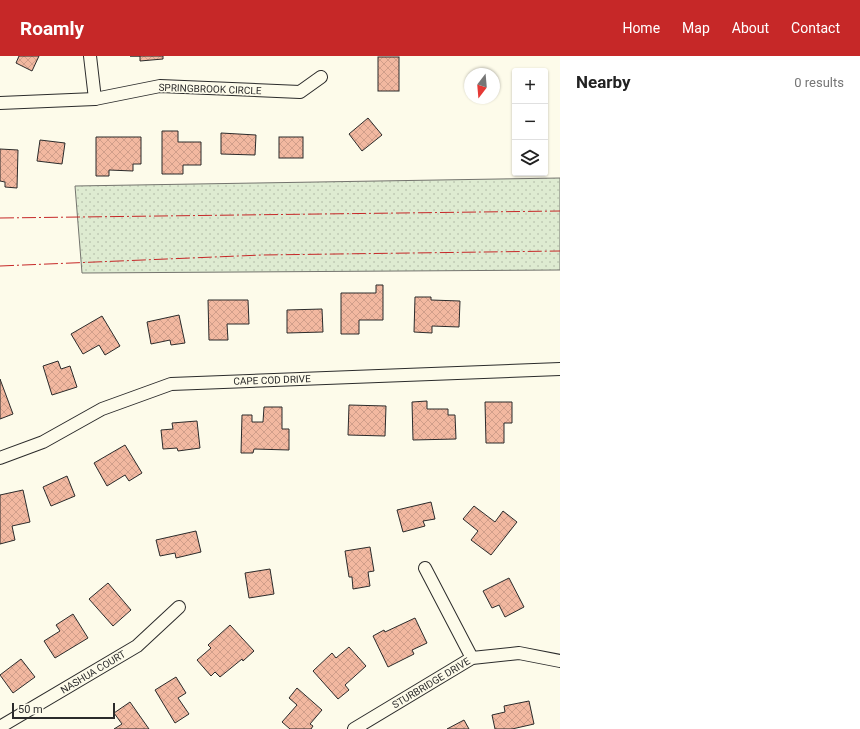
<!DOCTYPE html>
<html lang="en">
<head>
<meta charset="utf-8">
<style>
  :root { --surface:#fff; --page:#f6f6f6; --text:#222; --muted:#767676; --line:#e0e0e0; --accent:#c62828 }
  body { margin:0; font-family:Roboto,sans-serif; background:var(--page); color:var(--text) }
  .controls { position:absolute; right:12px; top:12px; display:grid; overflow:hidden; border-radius:4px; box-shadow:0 1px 3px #0004 }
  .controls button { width:36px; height:36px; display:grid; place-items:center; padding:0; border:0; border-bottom:1px solid var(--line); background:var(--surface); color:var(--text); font:20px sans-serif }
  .compass { position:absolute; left:464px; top:12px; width:36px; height:36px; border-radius:50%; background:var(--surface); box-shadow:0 1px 3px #0004; rotate:196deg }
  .scale { position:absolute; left:12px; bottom:10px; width:103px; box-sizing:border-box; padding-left:4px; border:2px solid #2b2b2b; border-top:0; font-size:11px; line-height:14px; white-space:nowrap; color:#2b2b2b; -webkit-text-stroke:3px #fdfbea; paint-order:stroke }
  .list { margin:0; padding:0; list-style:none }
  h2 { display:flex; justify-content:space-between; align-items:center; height:52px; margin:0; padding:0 16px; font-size:17px }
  h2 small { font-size:13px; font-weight:400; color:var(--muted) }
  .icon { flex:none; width:22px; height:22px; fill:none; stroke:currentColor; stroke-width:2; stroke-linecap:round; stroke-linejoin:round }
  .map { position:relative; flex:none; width:560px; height:673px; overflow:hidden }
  header { display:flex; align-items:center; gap:24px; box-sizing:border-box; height:56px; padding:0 20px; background:var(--accent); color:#fff }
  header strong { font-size:19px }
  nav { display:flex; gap:22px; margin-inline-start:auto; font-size:14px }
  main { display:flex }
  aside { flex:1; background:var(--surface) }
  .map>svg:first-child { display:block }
</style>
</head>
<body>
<header>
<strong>Roamly</strong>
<nav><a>Home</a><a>Map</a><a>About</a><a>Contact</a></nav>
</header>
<main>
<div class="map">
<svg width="560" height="673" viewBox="0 0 560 673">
  <defs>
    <pattern id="green-dots" width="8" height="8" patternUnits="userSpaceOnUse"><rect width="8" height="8" fill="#deebd1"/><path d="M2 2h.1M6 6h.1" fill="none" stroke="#bfcab4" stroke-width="1.8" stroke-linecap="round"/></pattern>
    <pattern id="building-cross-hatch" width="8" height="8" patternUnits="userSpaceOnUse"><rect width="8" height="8" fill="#f2b8a0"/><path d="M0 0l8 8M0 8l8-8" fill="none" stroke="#d09e8a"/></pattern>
  </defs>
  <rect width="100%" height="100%" fill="#fdfbea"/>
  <!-- green -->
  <polygon fill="url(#green-dots)" stroke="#74746e" points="560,122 560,214 82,217 75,130"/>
  <!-- building -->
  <g fill="url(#building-cross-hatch)" stroke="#2b2b2b">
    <polygon points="19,0 39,0 32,15 16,7"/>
    <polygon points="130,0 163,0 163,3 140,5 140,0"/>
    <rect x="378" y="1" width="21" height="34"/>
    <polygon points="368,62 382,79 362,95 349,78"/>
    <polygon points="162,75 178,75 178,86 201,86 201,109 183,109 183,118 162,118"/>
    <polygon points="221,77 256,79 255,99 221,98"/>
    <polygon points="96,81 141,81 141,108 133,108 133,115 109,114 109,120 96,120"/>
    <rect x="279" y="81" width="24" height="21"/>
    <polygon points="40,84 65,87 62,108 37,105"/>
    <polygon points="0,93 18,94 17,132 5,131 5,126 0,125"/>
    <polygon points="376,229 383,229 383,264 359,264 359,278 341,278 341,237 376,237"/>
    <polygon points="415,241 431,241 431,244 460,245 459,271 432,270 432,277 414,276"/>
    <polygon points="208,244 248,244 249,268 227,268 228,284 209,284"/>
    <polygon points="322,253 323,276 287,277 287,254"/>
    <polygon points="179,259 185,287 171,289 170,284 151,288 147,266"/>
    <polygon points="102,260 120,290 105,299 99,289 83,298 71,278"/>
    <polygon points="58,305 61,313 70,310 77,331 52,339 43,310"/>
    <polygon points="0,323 13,358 0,363"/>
    <polygon points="427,345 427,353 448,353 448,359 455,359 456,383 413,384 412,346"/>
    <polygon points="485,346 512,346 512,367 504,367 504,387 486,387"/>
    <polygon points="349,349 386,350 385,380 348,379"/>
    <polygon points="264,351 282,351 282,373 289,373 289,394 254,393 253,397 241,397 242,359 252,359 252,366 263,366"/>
    <polygon points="197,365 200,392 178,395 177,392 163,393 161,374 173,373 172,367"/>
    <polygon points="125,389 142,417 129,425 125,419 107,430 94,407"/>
    <polygon points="67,420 75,440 51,450 43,431"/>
    <polygon points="23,434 30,466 12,470 15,484 0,488 0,439"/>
    <polygon points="431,446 435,463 423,465 425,470 403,476 397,454"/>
    <polygon points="474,450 495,466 503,455 517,466 491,499 471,484 478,475 463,463"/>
    <polygon points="196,475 201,496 176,502 175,497 160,500 156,484"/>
    <polygon points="370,491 374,515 368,516 370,530 353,533 352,521 349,521 345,495"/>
    <polygon points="270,513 274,538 249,542 245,517"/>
    <polygon points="509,522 524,551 505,561 499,549 492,552 483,535"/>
    <polygon points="108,527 131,554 113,570 89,543"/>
    <polygon points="73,558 88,582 55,602 44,585 60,575 56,569"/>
    <polygon points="415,562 427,587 412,594 414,598 388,611 373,580 384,574 385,576"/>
    <polygon points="230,569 254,595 243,605 242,603 220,621 215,616 211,620 197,604 211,592 208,589"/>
    <polygon points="349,591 366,610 345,629 349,634 338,643 313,615 332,597 336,602"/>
    <polygon points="21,603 35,621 13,637 0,619"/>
    <polygon points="176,621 186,637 178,642 189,658 175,667 155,634"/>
    <polygon points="297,632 322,654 310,668 313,670 311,673 290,673 282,666 297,649 289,642"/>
    <polygon points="529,645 534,668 512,673 495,673 492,659 505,656 504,650"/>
    <polygon points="130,646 149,673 114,673 122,668 114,657"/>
    <polygon points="464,664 469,673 447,673"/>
  </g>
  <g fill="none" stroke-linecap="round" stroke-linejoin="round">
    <defs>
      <g id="minor">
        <polyline points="90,0 95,43"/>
        <polyline points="0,47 95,43 160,30 300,36 321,21"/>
        <polyline points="0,402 43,386 102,353 171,328 560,313"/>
        <polyline points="425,512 472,602"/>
        <polyline points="0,671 137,590 179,551"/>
        <polyline points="354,673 472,602 519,597 560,605"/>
      </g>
    </defs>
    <!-- minor casing -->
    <use href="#minor" stroke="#2b2b2b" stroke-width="14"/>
    <!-- minor -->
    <use href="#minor" stroke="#fdfbea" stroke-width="12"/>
    <!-- power -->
    <g stroke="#c62828" stroke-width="1" stroke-dasharray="14 3 2 3" stroke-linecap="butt">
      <polyline points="0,162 560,155"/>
      <polyline points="0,210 262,199 560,195"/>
    </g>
  </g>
  <g text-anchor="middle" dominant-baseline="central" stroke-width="3" stroke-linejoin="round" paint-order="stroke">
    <!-- street labels -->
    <g font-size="10" fill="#2b2b2b" stroke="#fdfbea">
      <text transform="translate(210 33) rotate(2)">SPRINGBROOK CIRCLE</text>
      <text transform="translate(272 324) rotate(-2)">CAPE COD DRIVE</text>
      <text transform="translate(93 616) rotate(-31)">NASHUA COURT</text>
      <text transform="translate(431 627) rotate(-31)">STURBRIDGE DRIVE</text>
    </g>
  </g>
</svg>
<div class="controls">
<button>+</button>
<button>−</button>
<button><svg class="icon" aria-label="layers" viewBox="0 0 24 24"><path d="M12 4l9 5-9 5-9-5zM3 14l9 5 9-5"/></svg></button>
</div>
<svg class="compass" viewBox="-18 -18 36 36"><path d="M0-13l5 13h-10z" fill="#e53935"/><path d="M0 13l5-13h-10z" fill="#767676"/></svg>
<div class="scale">50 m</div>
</div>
<aside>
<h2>Nearby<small>0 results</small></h2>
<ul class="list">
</ul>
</aside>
</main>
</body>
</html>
